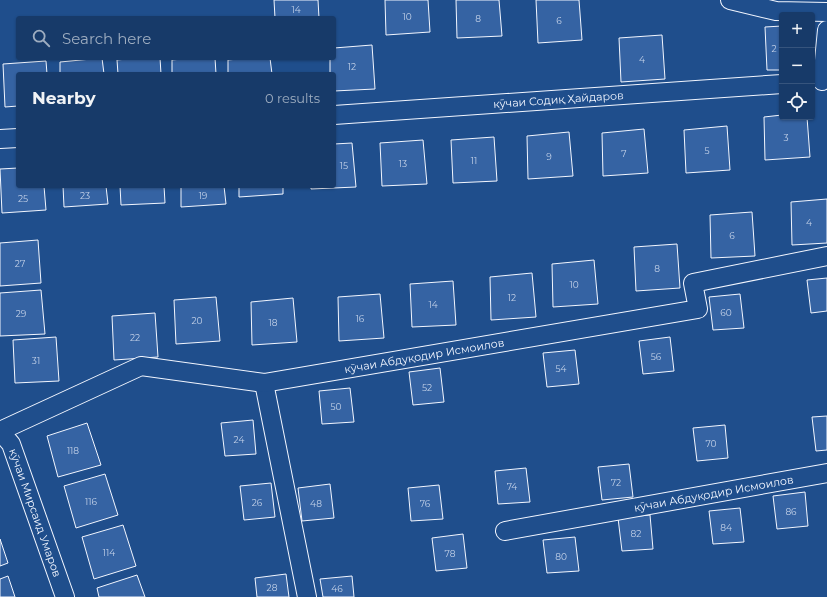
<!DOCTYPE html>
<html lang="en">
<head>
<meta charset="utf-8">
<style>
  :root { --surface:#173a69; --page:#20416f; --text:#f1f3f6; --muted:#9eadc0; --line:#36547d }
  body { margin:0; font-family:Montserrat,sans-serif; background:var(--page); color:var(--text) }
  .controls { position:absolute; right:12px; top:12px; display:grid; overflow:hidden; border-radius:4px; box-shadow:0 1px 3px #0004 }
  .controls button { width:36px; height:36px; display:grid; place-items:center; padding:0; border:0; border-bottom:1px solid var(--line); background:var(--surface); color:var(--text); font:20px sans-serif }
  .list { margin:0; padding:0; list-style:none }
  h2 { display:flex; justify-content:space-between; align-items:center; height:52px; margin:0; padding:0 16px; font-size:17px }
  h2 small { font-size:13px; font-weight:400; color:var(--muted) }
  .icon { flex:none; width:22px; height:22px; fill:none; stroke:currentColor; stroke-width:2; stroke-linecap:round; stroke-linejoin:round }
  .map { position:relative; flex:none; width:827px; height:597px; overflow:hidden }
  .search { position:absolute; background:var(--surface); box-shadow:0 1px 3px #0004; left:16px; top:16px; width:320px; height:44px; display:flex; align-items:center; gap:10px; box-sizing:border-box; padding:0 14px; border-radius:4px; color:var(--muted); font-size:15px }
  .panel { position:absolute; background:var(--surface); box-shadow:0 1px 3px #0004; left:16px; top:72px; width:320px; height:116px; border-radius:4px }
  .map>svg:first-child { display:block }
</style>
</head>
<body>
<div class="map">
<svg width="827" height="597" viewBox="0 0 827 597">
  <rect width="100%" height="100%" fill="#1f4e8c"/>
  <!-- building -->
  <g fill="#3563a3" stroke="#f2f6ff">
    <polygon points="274,0 318,0 319,18 275,18"/>
    <polygon points="385,0 428,0 430,32 386,35"/>
    <polygon points="456,0 499,0 502,36 457,38"/>
    <polygon points="536,0 579,0 582,40 538,43"/>
    <polygon points="782,26 782,70 767,70 765,27"/>
    <polygon points="662,35 665,79 621,82 619,38"/>
    <polygon points="372,45 375,89 334,91 334,74 330,74 330,58 334,58 334,48"/>
    <polygon points="102,58 104,74 60,74 60,62"/>
    <polygon points="137,58 160,58 161,74 118,74 117,60"/>
    <polygon points="192,58 215,58 216,74 172,74 172,60"/>
    <polygon points="248,58 270,58 272,74 228,74 228,60"/>
    <polygon points="46,61 47,74 18,74 18,106 5,107 3,64"/>
    <polygon points="782,115 782,117 807,117 810,157 765,160 764,117"/>
    <polygon points="727,126 730,170 686,173 684,130"/>
    <polygon points="644,129 648,173 603,176 602,133"/>
    <polygon points="569,132 573,176 528,179 527,136"/>
    <polygon points="494,137 497,181 453,183 451,140"/>
    <polygon points="423,140 427,184 382,186 380,143"/>
    <polygon points="352,143 356,187 311,189 311,186 334,186 334,144"/>
    <polygon points="18,168 18,186 44,186 46,210 2,213 0,169"/>
    <polygon points="63,186 106,186 108,204 64,207"/>
    <polygon points="120,186 164,186 165,203 121,205"/>
    <polygon points="181,186 224,186 226,204 181,207"/>
    <polygon points="239,186 283,186 283,194 239,197"/>
    <polygon points="827,199 827,243 792,245 791,202"/>
    <polygon points="752,212 755,256 711,258 710,215"/>
    <polygon points="38,240 41,283 0,286 0,243"/>
    <polygon points="677,244 680,288 636,291 634,247"/>
    <polygon points="594,260 598,304 553,307 552,264"/>
    <polygon points="532,273 536,317 491,320 490,277"/>
    <polygon points="827,278 827,311 811,313 807,280"/>
    <polygon points="453,281 456,325 412,327 410,284"/>
    <polygon points="41,290 45,334 0,336 0,293"/>
    <polygon points="380,294 384,338 339,341 338,297"/>
    <polygon points="740,294 744,328 713,330 709,297"/>
    <polygon points="216,297 220,341 176,344 174,300"/>
    <polygon points="293,298 297,342 252,345 251,302"/>
    <polygon points="155,313 158,357 114,360 112,316"/>
    <polygon points="56,337 59,381 15,383 13,340"/>
    <polygon points="670,337 674,371 643,374 639,341"/>
    <polygon points="575,350 579,384 547,387 543,353"/>
    <polygon points="440,368 444,402 413,405 409,372"/>
    <polygon points="350,388 354,422 322,424 319,391"/>
    <polygon points="827,416 827,450 816,451 812,417"/>
    <polygon points="253,420 256,454 225,456 221,423"/>
    <polygon points="87,423 101,465 58,477 47,436"/>
    <polygon points="725,425 728,458 697,461 693,428"/>
    <polygon points="629,464 633,497 602,500 598,467"/>
    <polygon points="526,468 530,502 498,504 495,471"/>
    <polygon points="105,474 118,515 76,528 64,486"/>
    <polygon points="271,483 275,517 244,520 240,486"/>
    <polygon points="330,484 334,518 302,521 298,488"/>
    <polygon points="439,485 443,519 411,521 408,488"/>
    <polygon points="805,492 808,526 777,529 773,496"/>
    <polygon points="740,508 744,542 713,544 709,511"/>
    <polygon points="650,515 653,549 622,551 618,518"/>
    <polygon points="123,525 136,566 94,579 82,537"/>
    <polygon points="463,534 467,568 436,571 432,538"/>
    <polygon points="575,537 579,571 547,573 543,540"/>
    <polygon points="0,539 8,563 0,566"/>
    <polygon points="286,574 289,597 257,597 255,578"/>
    <polygon points="137,575 145,597 99,597 97,588"/>
    <polygon points="8,576 15,597 0,597 0,579"/>
    <polygon points="352,576 354,597 323,597 320,579"/>
  </g>
  <g fill="none" stroke-linecap="round" stroke-linejoin="round">
    <defs>
      <g id="minor">
        <polyline points="730,0 776,11 827,12"/>
        <polyline points="822,81 827,30"/>
        <path id="s1" d="M334 115 782 84"/>
        <polyline points="0,139 18,138"/>
        <polyline points="264,383 307,597"/>
        <path id="s2" d="M0 431 141 366 264 383 698 309 693 283 827 256"/>
        <path id="s3" d="M0 431 11 444 65 597"/>
        <path id="s4" d="M505 531 827 473"/>
      </g>
    </defs>
    <!-- minor casing -->
    <use href="#minor" stroke="#f2f6ff" stroke-width="20"/>
    <!-- minor -->
    <use href="#minor" stroke="#1f4e8c" stroke-width="18"/>
  </g>
  <g text-anchor="middle" dominant-baseline="central" stroke-width="3" stroke-linejoin="round" paint-order="stroke">
    <!-- number labels -->
    <g font-size="9" fill="#c3d1e8">
      <text x="296" y="9">14</text>
      <text x="407" y="16">10</text>
      <text x="478" y="18">8</text>
      <text x="559" y="20">6</text>
      <text x="774" y="48">2</text>
      <text x="642" y="59">4</text>
      <text x="352" y="66">12</text>
      <text x="786" y="137">3</text>
      <text x="707" y="150">5</text>
      <text x="624" y="153">7</text>
      <text x="549" y="156">9</text>
      <text x="474" y="160">11</text>
      <text x="403" y="163">13</text>
      <text x="344" y="165">15</text>
      <text x="85" y="195">23</text>
      <text x="203" y="195">19</text>
      <text x="23" y="198">25</text>
      <text x="809" y="222">4</text>
      <text x="732" y="235">6</text>
      <text x="20" y="263">27</text>
      <text x="657" y="268">8</text>
      <text x="574" y="284">10</text>
      <text x="512" y="297">12</text>
      <text x="433" y="304">14</text>
      <text x="726" y="312">60</text>
      <text x="21" y="313">29</text>
      <text x="360" y="318">16</text>
      <text x="197" y="320">20</text>
      <text x="273" y="322">18</text>
      <text x="135" y="337">22</text>
      <text x="656" y="356">56</text>
      <text x="36" y="360">31</text>
      <text x="561" y="368">54</text>
      <text x="427" y="387">52</text>
      <text x="336" y="406">50</text>
      <text x="239" y="439">24</text>
      <text x="711" y="443">70</text>
      <text x="73" y="450">118</text>
      <text x="616" y="482">72</text>
      <text x="512" y="486">74</text>
      <text x="91" y="501">116</text>
      <text x="257" y="502">26</text>
      <text x="316" y="503">48</text>
      <text x="425" y="503">76</text>
      <text x="791" y="511">86</text>
      <text x="726" y="527">84</text>
      <text x="636" y="533">82</text>
      <text x="109" y="552">114</text>
      <text x="450" y="553">78</text>
      <text x="561" y="556">80</text>
      <text x="272" y="587">28</text>
      <text x="337" y="588">46</text>
    </g>
    <!-- street labels -->
    <g font-size="11" fill="#f2f6ff" stroke="#1f4e8c">
      <text stroke="none"><textPath href="#s1" startOffset="225">кӯчаи Содиқ Ҳайдаров</textPath></text>
      <text stroke="none"><textPath href="#s2" startOffset="442">кӯчаи Абдуқодир Исмоилов</textPath></text>
      <text stroke="none"><textPath href="#s4" startOffset="212">кӯчаи Абдуқодир Исмоилов</textPath></text>
      <text stroke="none"><textPath href="#s3" startOffset="90">кӯчаи Мирсаид Умаров</textPath></text>
    </g>
  </g>
</svg>
<div class="controls">
<button>+</button>
<button>−</button>
<button><svg class="icon" aria-label="locate" viewBox="0 0 24 24"><circle cx="12" cy="12" r="6"/><path d="M12 2v4M12 18v4M2 12h4M18 12h4"/></svg></button>
</div>
<div class="search"><svg class="icon" aria-label="search" viewBox="0 0 24 24"><circle cx="10" cy="10" r="6"/><path d="M15 15l6 6"/></svg>Search here</div>
<section class="panel">
<h2>Nearby<small>0 results</small></h2>
<ul class="list">
</ul>
</section>
</div>
</body>
</html>
